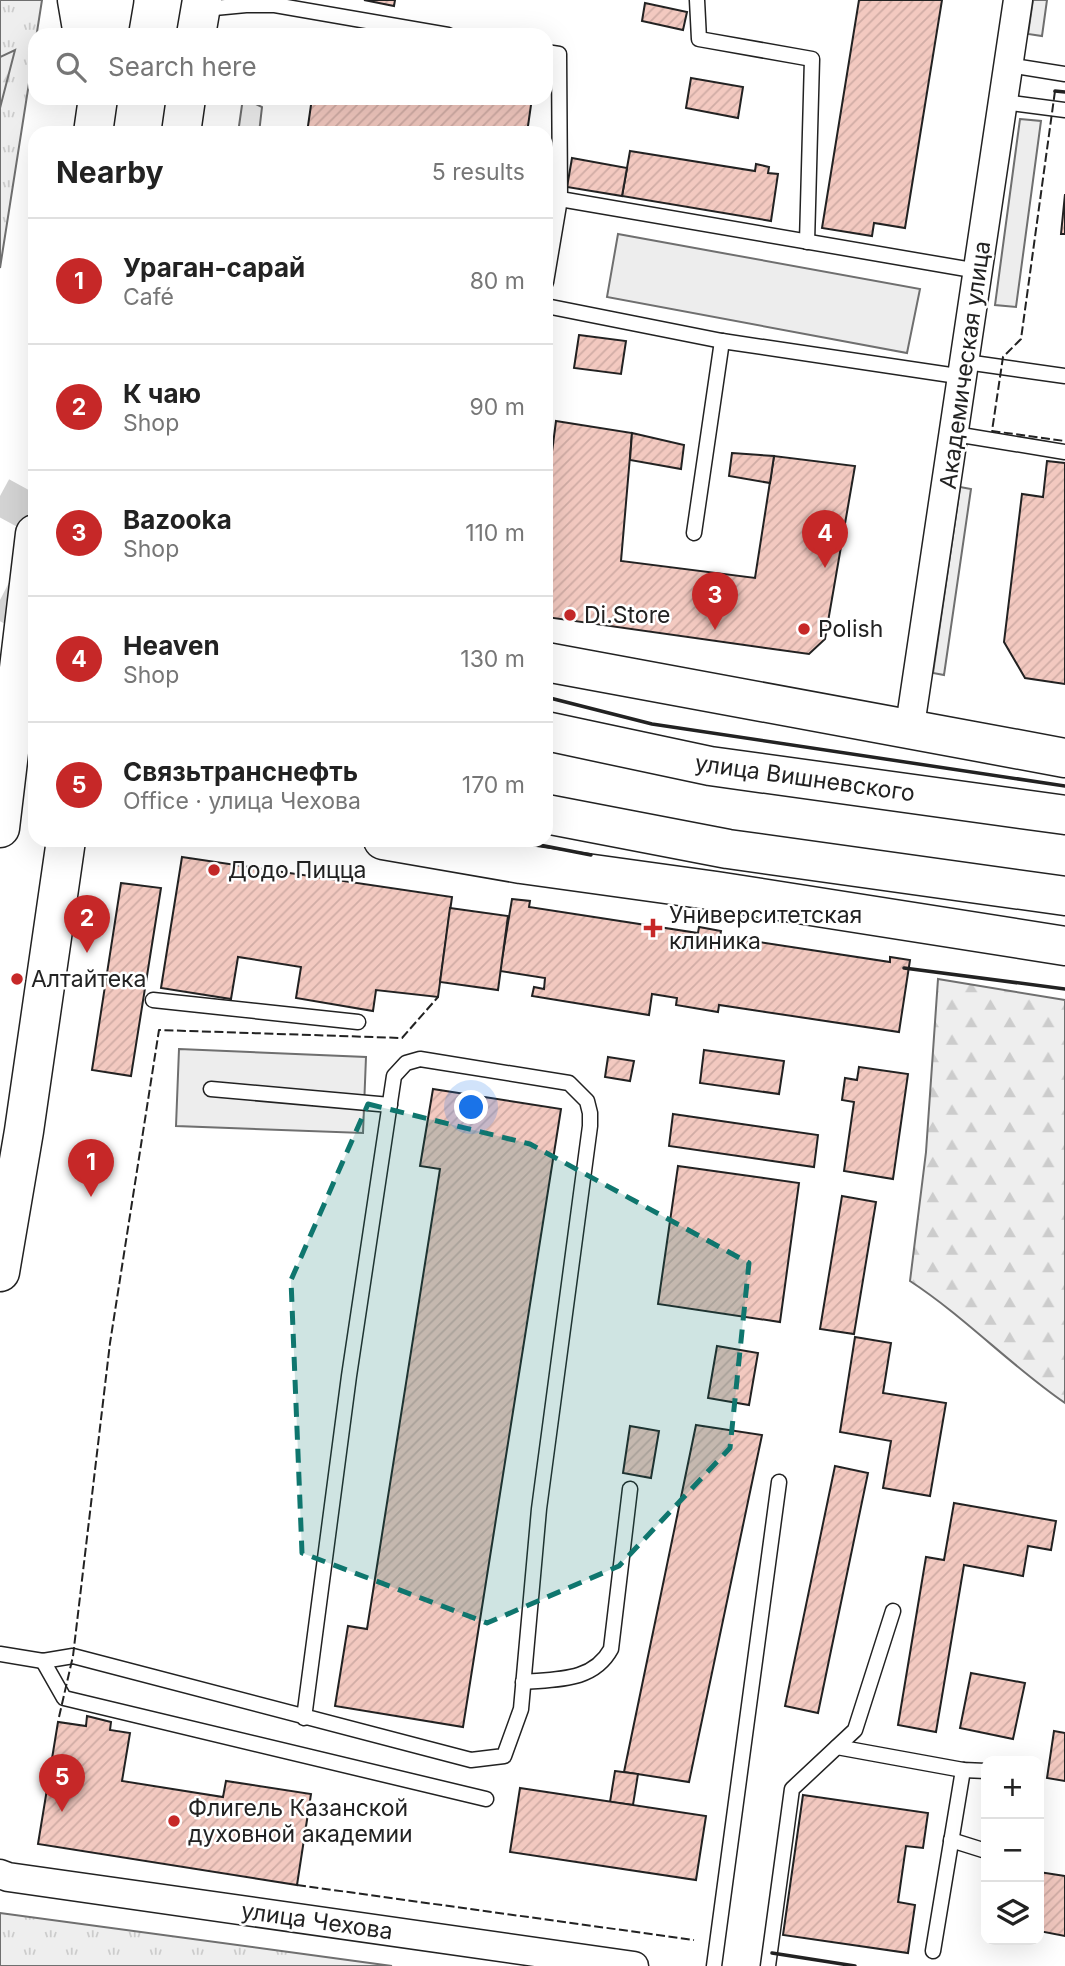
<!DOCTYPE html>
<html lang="en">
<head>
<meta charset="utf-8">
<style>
  :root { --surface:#fff; --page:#f2f2f2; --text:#222; --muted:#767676; --line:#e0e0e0; --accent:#c62828 }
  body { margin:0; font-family:Inter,sans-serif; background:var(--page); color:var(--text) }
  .controls { position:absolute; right:21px; bottom:21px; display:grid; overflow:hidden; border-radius:14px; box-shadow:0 7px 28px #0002 }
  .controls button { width:63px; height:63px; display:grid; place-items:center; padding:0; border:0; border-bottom:2px solid var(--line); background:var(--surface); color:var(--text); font:35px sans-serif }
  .you { position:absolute; left:472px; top:1108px; width:24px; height:24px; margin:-18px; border:5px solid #fff; border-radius:50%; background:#1a73e8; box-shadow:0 0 0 10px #1a73e833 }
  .badge { display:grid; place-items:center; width:46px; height:46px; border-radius:50%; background:var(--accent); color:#fff; font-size:23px; font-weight:700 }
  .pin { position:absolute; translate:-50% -58px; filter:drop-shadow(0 2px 4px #0008) }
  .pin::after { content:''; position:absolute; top:37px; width:24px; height:21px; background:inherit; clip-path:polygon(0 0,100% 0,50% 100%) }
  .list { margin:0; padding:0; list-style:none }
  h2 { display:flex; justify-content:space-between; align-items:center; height:91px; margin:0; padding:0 28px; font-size:30px }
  h2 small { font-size:23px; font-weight:400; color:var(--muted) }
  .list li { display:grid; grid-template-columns:46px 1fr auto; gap:21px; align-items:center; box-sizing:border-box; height:126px; padding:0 28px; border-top:2px solid var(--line) }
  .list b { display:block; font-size:26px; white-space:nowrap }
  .list p { margin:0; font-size:23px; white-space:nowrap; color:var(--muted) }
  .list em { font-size:23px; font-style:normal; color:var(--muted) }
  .icon { flex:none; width:38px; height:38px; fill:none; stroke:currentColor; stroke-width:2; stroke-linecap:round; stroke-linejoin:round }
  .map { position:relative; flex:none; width:1065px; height:1966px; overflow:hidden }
  .search { position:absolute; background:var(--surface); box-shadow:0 7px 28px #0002; left:28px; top:28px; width:525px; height:77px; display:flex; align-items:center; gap:18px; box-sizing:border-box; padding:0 24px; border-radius:21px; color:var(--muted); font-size:26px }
  .panel { position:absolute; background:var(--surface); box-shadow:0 7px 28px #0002; left:28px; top:126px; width:525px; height:721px; border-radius:21px }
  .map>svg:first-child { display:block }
</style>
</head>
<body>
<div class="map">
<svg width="1065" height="1966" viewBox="0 0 1065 1966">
  <defs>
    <pattern id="grass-tufts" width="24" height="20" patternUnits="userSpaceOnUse" patternTransform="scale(1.75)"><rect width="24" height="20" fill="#eee"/><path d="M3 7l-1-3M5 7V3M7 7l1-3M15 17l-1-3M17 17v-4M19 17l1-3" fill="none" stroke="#ccc"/></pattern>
    <pattern id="forest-firs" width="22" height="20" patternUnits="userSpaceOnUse" patternTransform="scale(1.75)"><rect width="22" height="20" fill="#eee"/><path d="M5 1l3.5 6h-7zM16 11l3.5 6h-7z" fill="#ccc"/></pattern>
    <pattern id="building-hatch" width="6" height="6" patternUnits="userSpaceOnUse" patternTransform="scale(1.75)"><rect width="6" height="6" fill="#f3c9c0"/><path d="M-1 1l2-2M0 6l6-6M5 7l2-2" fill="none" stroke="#d0aca5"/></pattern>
  </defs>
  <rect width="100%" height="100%" fill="#fff"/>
  <!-- grass -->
  <g fill="url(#grass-tufts)" stroke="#6f6f6f" stroke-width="2">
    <polygon points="0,0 42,0 0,268"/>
    <polygon points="0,1913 392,1966 0,1966"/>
  </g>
  <!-- forest -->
  <g fill="url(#forest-firs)" stroke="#6f6f6f" stroke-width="2">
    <polygon points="15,50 0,108 0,57"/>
    <path d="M938 979 1065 1000V1403C1011 1366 965 1317 910 1281L926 1152Z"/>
  </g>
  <!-- parking -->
  <g fill="#ededed" stroke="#6f6f6f" stroke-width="2">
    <polygon points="1033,0 1047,0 1042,36 1028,34"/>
    <polygon points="243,98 262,107 259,133 238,133"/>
    <polygon points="1020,119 1041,121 1016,307 995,305"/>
    <polygon points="618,234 920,289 907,353 607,297"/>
    <polygon points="960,487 971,489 944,675 933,673"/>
    <polygon points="179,1049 366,1057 363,1133 176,1126"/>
  </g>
  <!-- building -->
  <g fill="url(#building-hatch)" stroke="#222" stroke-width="2">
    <polygon points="364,0 395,0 394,6"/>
    <polygon points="859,0 942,0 905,228 874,223 872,236 822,228"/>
    <polygon points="645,3 687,12 683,30 642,21"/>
    <polygon points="691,78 743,87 738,118 686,108"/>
    <polygon points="312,98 532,98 527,133 307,133"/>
    <polygon points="630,151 755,171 756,164 769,167 768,173 778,174 771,221 622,196"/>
    <polygon points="572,158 627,168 622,196 567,187"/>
    <polygon points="1065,194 1065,234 1061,234"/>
    <polygon points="579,335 626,341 621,374 574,368"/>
    <polygon points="556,421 632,433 621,561 755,578 774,456 855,466 825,639 809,654 546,617 546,498"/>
    <polygon points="632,433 684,445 681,469 630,460"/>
    <polygon points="732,453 774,456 770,483 729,476"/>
    <polygon points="1047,461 1065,463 1065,684 1025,678 1004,642 1022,494 1043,497"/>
    <polygon points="182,857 452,897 438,997 376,990 373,1011 296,998 301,967 238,957 231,999 161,988"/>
    <polygon points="121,883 161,888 131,1076 92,1070"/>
    <polygon points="512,899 530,901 529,907 698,933 699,927 721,931 720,936 890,962 890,957 910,960 899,1032 719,1005 718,1012 676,1005 677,998 652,994 649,1015 532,996 534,987 544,989 545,978 500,971"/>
    <polygon points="450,908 508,916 498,990 440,982"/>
    <polygon points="704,1050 784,1061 779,1094 700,1083"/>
    <polygon points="608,1057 634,1061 630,1081 605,1077"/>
    <polygon points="859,1067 908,1074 893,1179 844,1171 854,1102 842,1100 845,1078 857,1080"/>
    <polygon points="433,1089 561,1109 463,1727 335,1706 348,1626 367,1629 440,1169 420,1166"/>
    <polygon points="673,1114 818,1135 814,1167 669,1146"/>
    <polygon points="678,1166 799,1183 780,1322 658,1304"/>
    <polygon points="842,1196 876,1202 854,1334 820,1329"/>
    <polygon points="855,1337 891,1343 883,1393 946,1403 930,1496 883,1488 891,1441 840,1432"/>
    <polygon points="717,1346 758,1353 749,1405 708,1398"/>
    <polygon points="696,1425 762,1435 689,1782 624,1772"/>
    <polygon points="630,1426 659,1431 651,1478 623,1473"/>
    <polygon points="835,1466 868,1473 818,1713 785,1706"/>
    <polygon points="954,1503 1056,1521 1051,1550 1028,1546 1023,1576 964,1565 936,1732 898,1725 926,1557 944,1560"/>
    <polygon points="971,1673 1025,1683 1013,1739 960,1728"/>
    <polygon points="87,1716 111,1722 110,1730 130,1733 122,1781 223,1797 226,1781 311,1794 297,1885 38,1844 58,1722 86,1726"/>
    <polygon points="1054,1731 1065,1733 1065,1781 1047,1778"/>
    <polygon points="615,1771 638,1774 633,1805 610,1802"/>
    <polygon points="520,1788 706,1816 696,1880 510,1852"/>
    <polygon points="803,1795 928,1813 923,1848 906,1846 898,1902 915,1905 908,1953 783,1935"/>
    <polygon points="1039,1872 1065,1876 1065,1936 1039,1931"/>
  </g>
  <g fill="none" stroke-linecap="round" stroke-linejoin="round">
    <!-- primary-tunnel -->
    <g stroke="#d3d3d3" stroke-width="38" stroke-dasharray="38 19" stroke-linecap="butt">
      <polyline points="0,496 35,515"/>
      <polyline points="0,600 35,618"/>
    </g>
    <defs>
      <g id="lane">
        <polyline points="697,0 699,39 812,59 807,242"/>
        <polyline points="204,9 246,5 275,5 448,35"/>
        <polyline points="546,52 559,54 560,199 978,271"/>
        <polyline points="1008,65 1065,74"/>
        <polyline points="1003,102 1065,110"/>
        <polyline points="546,197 560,199 546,282"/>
        <polyline points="546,306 722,341 964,377"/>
        <polyline points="966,362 1065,376"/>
        <polyline points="955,434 1065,452"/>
        <polyline points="694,533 722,341"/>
        <polyline points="153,1000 358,1022"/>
        <polyline points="211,1089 390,1105"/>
        <polyline points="0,1654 43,1661 73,1656 471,1760 504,1756 521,1709 539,1509 590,1126 590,1113 587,1101 569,1083 420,1059 406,1063 394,1076 349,1376 304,1718"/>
        <polyline points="43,1661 64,1698 486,1799"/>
        <path d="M523 1682C556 1679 593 1682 611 1649L630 1489"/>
        <polyline points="837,1747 963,1770 986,1771"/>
        <polyline points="951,1840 986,1851"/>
        <polyline points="933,1951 963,1770"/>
        <polyline points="714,1966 779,1482"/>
        <polyline points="768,1966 792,1789 855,1730 893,1611"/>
      </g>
      <g id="street">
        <polyline points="907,729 911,719 1018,0"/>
        <polyline points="0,1874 8,1877 634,1966"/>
      </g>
      <g id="secondary">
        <polyline points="77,0 83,35"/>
        <polyline points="108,35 114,0"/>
        <polyline points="196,35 202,0"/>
        <polyline points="93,133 98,98"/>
        <polyline points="181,133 186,98"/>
        <polyline points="546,662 1065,758"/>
        <polyline points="0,828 35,534"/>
        <polyline points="383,840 521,864 716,891 1065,946"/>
        <polyline points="0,1272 24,1131 66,840"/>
      </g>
      <g id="primary">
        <polyline points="546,731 710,766 1065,815"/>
        <polyline points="546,814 728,849 1065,896"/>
      </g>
    </defs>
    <!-- lane casing -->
    <use href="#lane" stroke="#222" stroke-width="17"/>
    <!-- street casing -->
    <use href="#street" stroke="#222" stroke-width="31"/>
    <!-- secondary casing -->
    <use href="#secondary" stroke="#222" stroke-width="41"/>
    <!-- primary casing -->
    <use href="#primary" stroke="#222" stroke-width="41"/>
    <!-- lane -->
    <use href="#lane" stroke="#fff" stroke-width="14"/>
    <!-- street -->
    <use href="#street" stroke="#fff" stroke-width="28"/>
    <!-- secondary -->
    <use href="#secondary" stroke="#fff" stroke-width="38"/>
    <!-- primary -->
    <use href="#primary" stroke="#fff" stroke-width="38"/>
    <!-- fence -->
    <g stroke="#222" stroke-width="2" stroke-dasharray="9 3.5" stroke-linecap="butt">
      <polyline points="1055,91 1021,339 1003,357 992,431 1065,441"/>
      <polyline points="59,1717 73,1656 110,1343 159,1030 402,1038 438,997"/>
      <polyline points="297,1885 694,1940"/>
    </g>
    <!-- wall -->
    <g stroke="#222" stroke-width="3.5">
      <polyline points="1055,91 1065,92"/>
      <polyline points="546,697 652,724 1065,786"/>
      <polyline points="514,840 591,855"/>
      <polyline points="904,968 1065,989"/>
      <polyline points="772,1953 855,1966"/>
    </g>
  </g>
  <!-- marked area -->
  <path fill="#0f766e" fill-opacity="0.2" stroke="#0f766e" stroke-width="5" stroke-dasharray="14 9" stroke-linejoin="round" d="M368 1104 530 1144 749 1263 730 1448 619 1566 487 1623 302 1553 291 1280Z"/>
  <!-- markers -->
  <g fill="#c62828" stroke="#fff" stroke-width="2.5">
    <circle cx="570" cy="615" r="7"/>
    <circle cx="804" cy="629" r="7"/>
    <circle cx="214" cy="870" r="7"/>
    <path d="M649.5 917.5h7v7h7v7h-7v7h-7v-7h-7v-7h7z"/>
    <circle cx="17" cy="979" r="7"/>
    <circle cx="174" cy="1821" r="7"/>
  </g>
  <g text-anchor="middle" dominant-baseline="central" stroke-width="5" stroke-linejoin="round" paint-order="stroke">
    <!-- street labels -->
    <g font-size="23" fill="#222" stroke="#fff">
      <text transform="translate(965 365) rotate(-82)">Академическая улица</text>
      <text transform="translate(805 778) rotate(8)">улица Вишневского</text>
      <text transform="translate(317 1921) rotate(8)">улица Чехова</text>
    </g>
    <!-- poi labels -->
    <g font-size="23" fill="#222" stroke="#fff" text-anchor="start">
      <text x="584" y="615">Di.Store</text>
      <text x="818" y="629">Polish</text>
      <text x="228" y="870">Додо Пицца</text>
      <text x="669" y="915">Университетская<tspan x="669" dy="26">клиника</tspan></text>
      <text x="31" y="979">Алтайтека</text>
      <text x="188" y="1808">Флигель Казанской<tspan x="188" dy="26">духовной академии</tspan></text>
    </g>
  </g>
</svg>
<div class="controls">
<button>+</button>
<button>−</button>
<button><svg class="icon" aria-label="layers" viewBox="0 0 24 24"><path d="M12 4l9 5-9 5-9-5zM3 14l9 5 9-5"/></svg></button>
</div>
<div class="you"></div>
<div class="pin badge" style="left:91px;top:1197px">1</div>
<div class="pin badge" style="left:87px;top:953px">2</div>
<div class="pin badge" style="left:715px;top:630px">3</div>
<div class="pin badge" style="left:825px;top:568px">4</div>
<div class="pin badge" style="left:62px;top:1812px">5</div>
<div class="search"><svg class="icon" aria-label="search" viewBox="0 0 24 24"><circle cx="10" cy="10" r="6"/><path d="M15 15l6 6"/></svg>Search here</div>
<section class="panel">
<h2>Nearby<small>5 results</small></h2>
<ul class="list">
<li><span class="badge">1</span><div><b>Ураган-сарай</b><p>Café</p></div><em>80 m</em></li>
<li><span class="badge">2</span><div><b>К чаю</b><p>Shop</p></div><em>90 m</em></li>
<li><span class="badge">3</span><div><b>Bazooka</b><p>Shop</p></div><em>110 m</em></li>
<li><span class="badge">4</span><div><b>Heaven</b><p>Shop</p></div><em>130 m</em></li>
<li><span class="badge">5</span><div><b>Связьтранснефть</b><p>Office · улица Чехова</p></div><em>170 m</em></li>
</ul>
</section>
</div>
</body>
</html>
